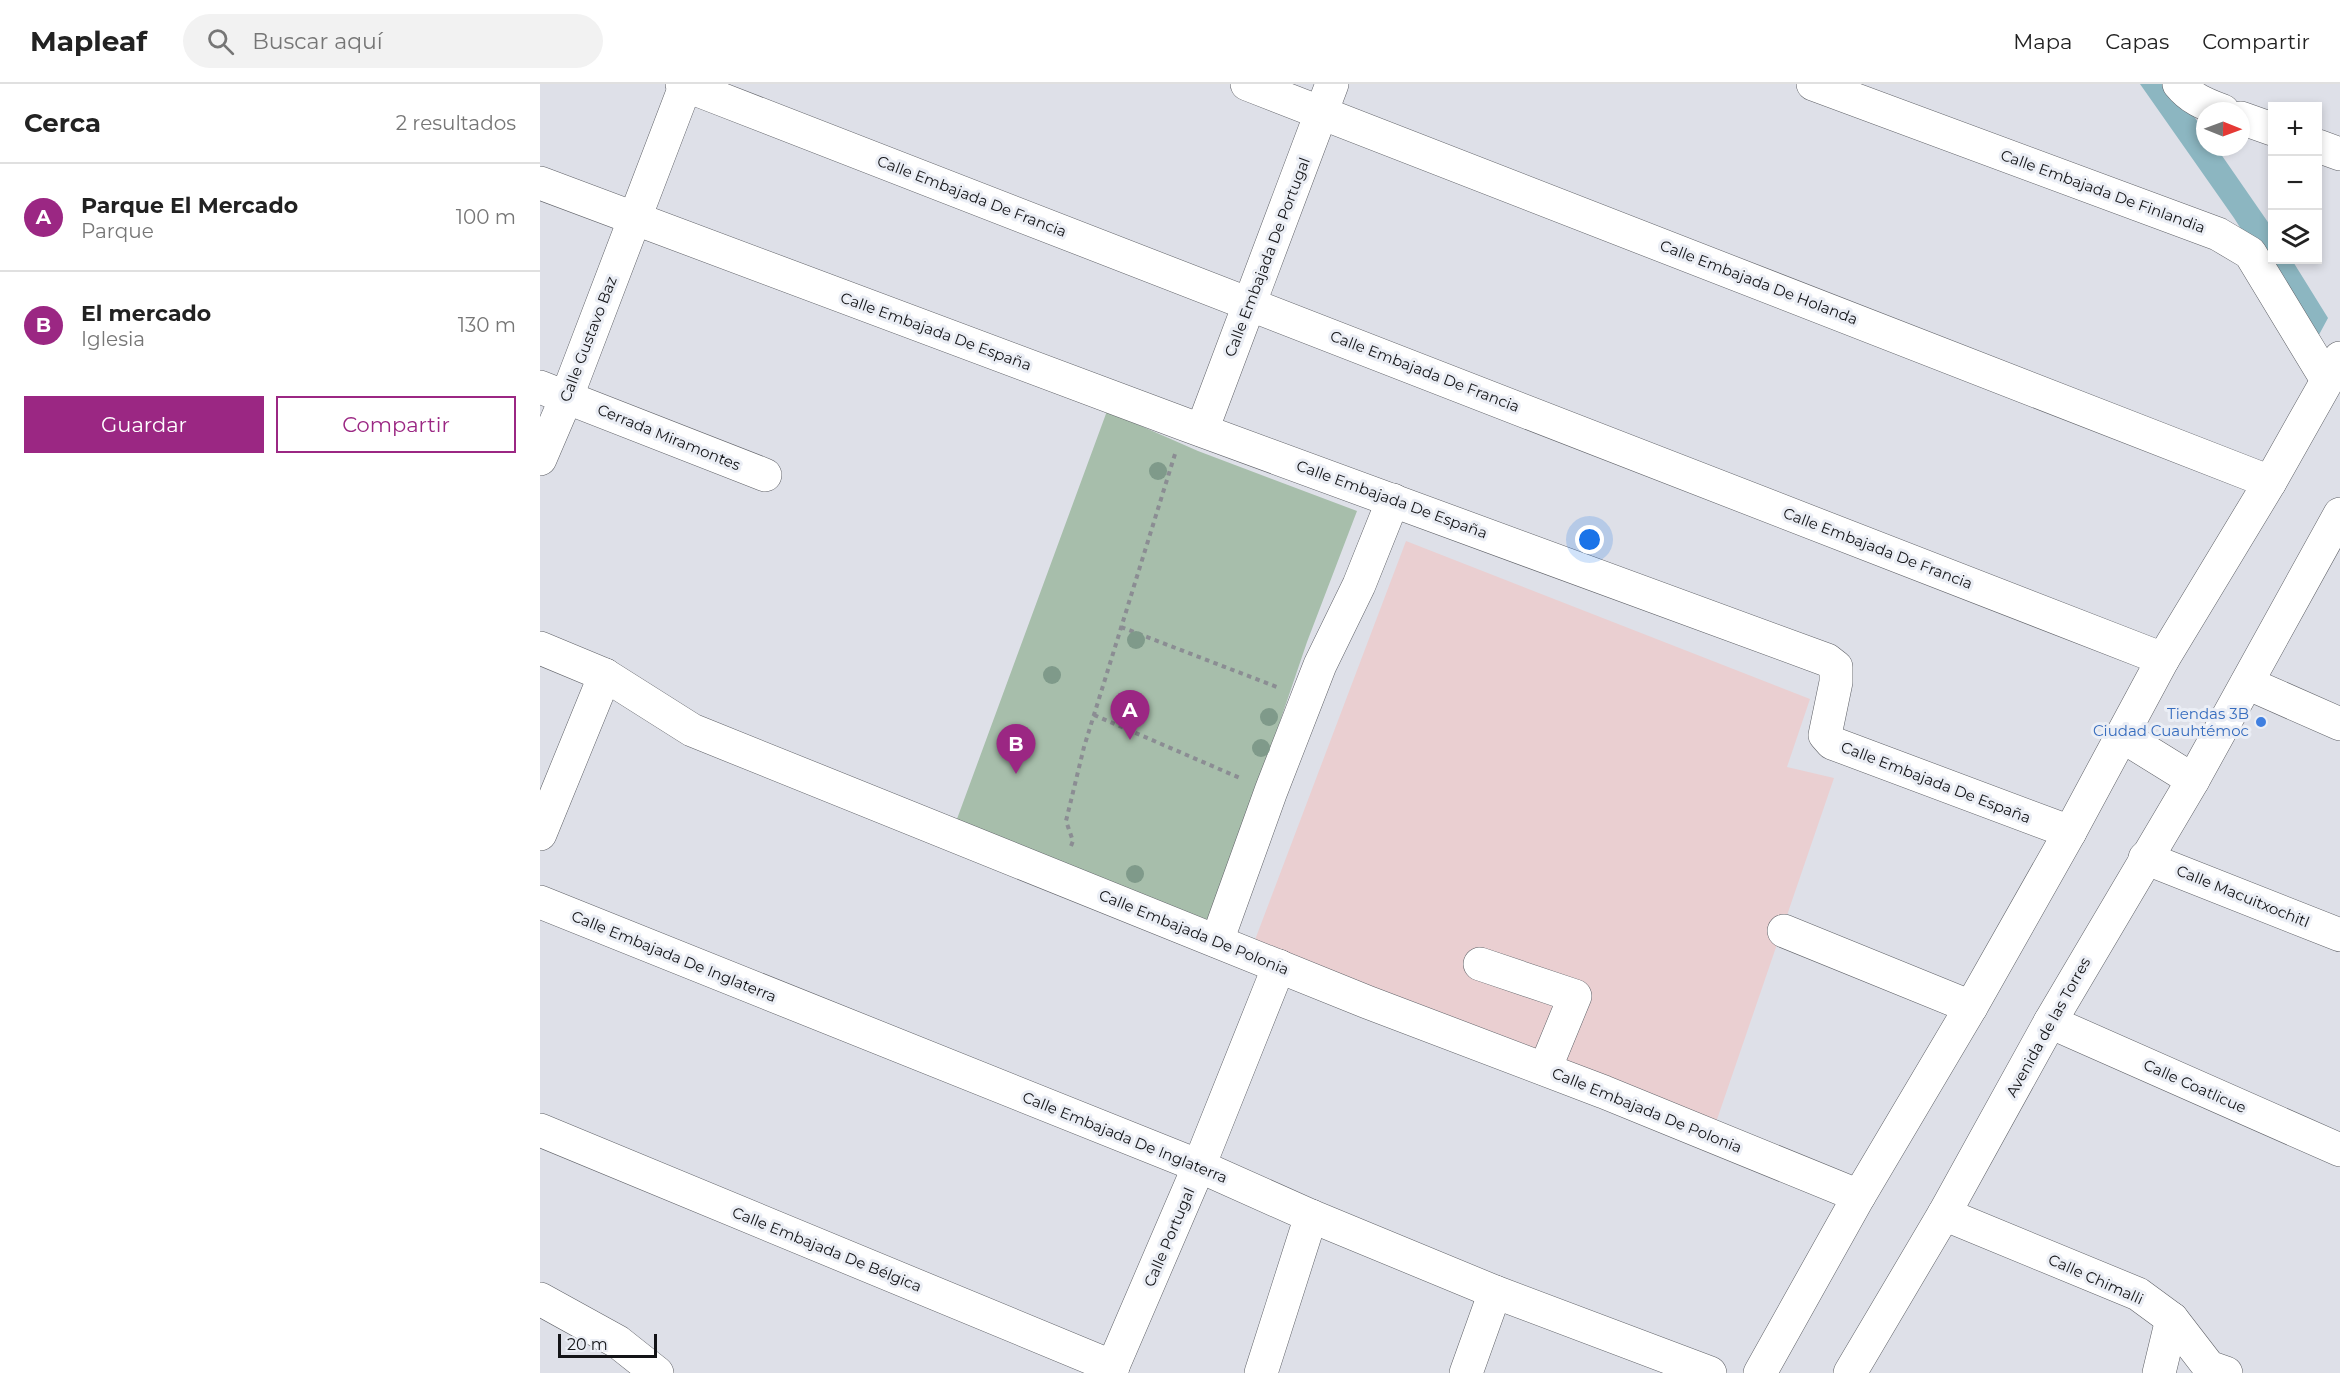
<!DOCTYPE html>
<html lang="es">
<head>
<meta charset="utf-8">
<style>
  :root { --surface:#fff; --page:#f2f2f2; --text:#222; --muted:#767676; --line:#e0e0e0; --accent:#9b2783 }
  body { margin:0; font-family:Montserrat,sans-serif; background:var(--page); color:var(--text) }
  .controls { position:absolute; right:18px; top:18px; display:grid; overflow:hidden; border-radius:0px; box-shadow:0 3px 9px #0003 }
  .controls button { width:54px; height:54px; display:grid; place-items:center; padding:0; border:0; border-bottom:2px solid var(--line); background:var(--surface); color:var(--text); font:30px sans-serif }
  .compass { position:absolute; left:1656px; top:18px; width:54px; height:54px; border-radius:50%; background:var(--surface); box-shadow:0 3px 9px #0003; rotate:91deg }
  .scale { position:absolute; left:18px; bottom:15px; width:99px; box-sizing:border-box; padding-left:6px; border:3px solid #131417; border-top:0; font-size:16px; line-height:21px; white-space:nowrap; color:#131417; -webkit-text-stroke:4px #ebeef5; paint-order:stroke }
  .you { position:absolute; left:1050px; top:456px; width:21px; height:21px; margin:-15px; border:4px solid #fff; border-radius:50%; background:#1a73e8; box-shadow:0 0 0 9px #1a73e833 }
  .badge { display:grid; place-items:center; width:39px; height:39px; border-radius:50%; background:var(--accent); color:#fff; font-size:20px; font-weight:700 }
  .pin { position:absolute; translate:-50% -50px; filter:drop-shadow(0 2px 3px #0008) }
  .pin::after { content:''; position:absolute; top:32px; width:21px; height:18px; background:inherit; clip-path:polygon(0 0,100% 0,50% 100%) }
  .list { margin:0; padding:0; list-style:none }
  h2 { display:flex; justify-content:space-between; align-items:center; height:78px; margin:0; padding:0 24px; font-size:26px }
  h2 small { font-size:20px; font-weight:400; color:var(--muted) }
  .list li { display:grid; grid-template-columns:39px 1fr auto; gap:18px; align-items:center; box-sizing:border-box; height:108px; padding:0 24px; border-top:2px solid var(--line) }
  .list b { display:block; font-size:22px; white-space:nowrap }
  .list p { margin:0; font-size:20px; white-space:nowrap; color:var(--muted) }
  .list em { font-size:20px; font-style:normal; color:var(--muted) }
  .actions { display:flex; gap:12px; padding:18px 24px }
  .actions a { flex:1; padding:14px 0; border:2px solid var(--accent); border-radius:0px; text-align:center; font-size:21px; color:var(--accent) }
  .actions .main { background:var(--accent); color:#fff }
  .icon { flex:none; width:33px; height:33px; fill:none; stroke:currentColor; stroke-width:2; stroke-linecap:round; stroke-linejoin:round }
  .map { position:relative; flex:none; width:1800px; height:1289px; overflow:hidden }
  header { display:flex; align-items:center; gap:36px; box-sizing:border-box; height:84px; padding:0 30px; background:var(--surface); border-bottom:2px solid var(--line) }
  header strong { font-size:28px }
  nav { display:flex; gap:33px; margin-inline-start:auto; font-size:21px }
  .search { width:420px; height:54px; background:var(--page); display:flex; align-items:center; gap:15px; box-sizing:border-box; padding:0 21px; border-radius:33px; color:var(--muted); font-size:22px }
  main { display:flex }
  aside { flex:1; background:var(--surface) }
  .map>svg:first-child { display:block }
</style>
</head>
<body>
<header>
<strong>Mapleaf</strong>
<div class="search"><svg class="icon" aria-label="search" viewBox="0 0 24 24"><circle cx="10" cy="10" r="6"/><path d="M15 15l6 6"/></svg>Buscar aquí</div>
<nav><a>Mapa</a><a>Capas</a><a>Compartir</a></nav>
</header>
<main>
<aside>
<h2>Cerca<small>2 resultados</small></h2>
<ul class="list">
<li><span class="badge">A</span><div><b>Parque El Mercado</b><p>Parque</p></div><em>100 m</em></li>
<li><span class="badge">B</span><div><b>El mercado</b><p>Iglesia</p></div><em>130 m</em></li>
</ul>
<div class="actions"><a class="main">Guardar</a><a>Compartir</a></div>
</aside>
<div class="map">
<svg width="1800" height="1289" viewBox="0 0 1800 1289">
  <rect width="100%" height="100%" fill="#dee0e8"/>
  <!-- commercial -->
  <polygon fill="#eacfd1" points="866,457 1270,615 1247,683 1294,694 1171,1053 710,869"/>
  <!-- green -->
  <polygon fill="#a7beab" points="567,327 658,367 817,427 767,558 664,861 410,754"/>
  <!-- water -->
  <polygon fill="#8cb6c1" points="1600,0 1631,0 1665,48 1665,63 1676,63 1732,144 1732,176 1752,176 1788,234 1774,260 1694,134"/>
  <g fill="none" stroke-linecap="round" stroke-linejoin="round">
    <defs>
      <g id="minor">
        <polyline points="142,0 1623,575"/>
        <polyline points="707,0 1730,398"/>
        <polyline points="1273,0 1678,150 1710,169 1787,296"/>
        <path d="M1639 0C1651 15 1665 20 1683 27"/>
        <polyline points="1701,34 1732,45"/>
        <polyline points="1778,62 1800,70"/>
        <polyline points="0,99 644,340 1287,576 1296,583 1296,598 1285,651 1292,659 1530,748"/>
        <polyline points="0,303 225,391"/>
        <polyline points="662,346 792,0"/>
        <polyline points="0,375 27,312 146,0"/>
        <polyline points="0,564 65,591 152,646 827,918 1064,1008 1319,1112"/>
        <polyline points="1707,599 1800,640"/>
        <polyline points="1582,652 1653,696"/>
        <polyline points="0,750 65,591"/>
        <polyline points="1605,774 1800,851"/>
        <polyline points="0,818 659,1082 771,1132 955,1208 1170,1289"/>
        <polyline points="1244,847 1431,923"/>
        <polyline points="677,857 731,707 780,581 819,501 853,416"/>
        <polyline points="940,880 1035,912 1005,985"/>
        <polyline points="1510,938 1800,1066"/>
        <polyline points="0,1046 573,1283"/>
        <polyline points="1404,1130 1598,1210 1632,1235 1669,1283 1686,1289"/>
        <polyline points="0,1215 78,1258 117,1289"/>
        <polyline points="570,1289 659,1082 739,882"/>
        <polyline points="721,1289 771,1132"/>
        <polyline points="926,1289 955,1208"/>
        <polyline points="1619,1289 1632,1235"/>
      </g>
      <g id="major">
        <polyline points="1220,1289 1319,1112 1431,923 1530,748 1623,575 1730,398 1800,274"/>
        <polyline points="1310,1289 1404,1130 1510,938 1653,696 1800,430"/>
      </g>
    </defs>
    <!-- minor casing -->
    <use href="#minor" stroke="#5f6167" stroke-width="34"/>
    <!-- major casing -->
    <use href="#major" stroke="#5f6167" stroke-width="34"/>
    <!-- path -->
    <g stroke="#8b8d93" stroke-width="4" stroke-dasharray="4.5 4.5" stroke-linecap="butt">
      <polyline points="581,543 737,603"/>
      <polyline points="554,631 700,694"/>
      <polyline points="531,762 533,757 526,737 544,663 635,370"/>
    </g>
    <!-- minor -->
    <use href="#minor" stroke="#fff" stroke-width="33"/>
    <!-- major -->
    <use href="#major" stroke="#fff" stroke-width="33"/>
  </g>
  <!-- trees -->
  <g fill="#7f9a8a">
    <circle cx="618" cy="387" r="9"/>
    <circle cx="596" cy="556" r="9"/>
    <circle cx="512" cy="591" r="9"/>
    <circle cx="729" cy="633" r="9"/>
    <circle cx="721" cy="664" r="9"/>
    <circle cx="595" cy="790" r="9"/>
  </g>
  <!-- markers -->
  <circle fill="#3f7fe0" stroke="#ebeef5" stroke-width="2" cx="1721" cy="638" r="6"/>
  <g text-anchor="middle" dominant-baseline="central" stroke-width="6" stroke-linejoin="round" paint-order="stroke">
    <!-- street labels -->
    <g font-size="15" fill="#131417" stroke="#ebeef5">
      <text transform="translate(1563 107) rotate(20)">Calle Embajada De Finlandia</text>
      <text transform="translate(432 112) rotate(21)">Calle Embajada De Francia</text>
      <text transform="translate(727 173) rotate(-69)">Calle Embajada De Portugal</text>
      <text transform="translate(1219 198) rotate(21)">Calle Embajada De Holanda</text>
      <text transform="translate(396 247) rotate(20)">Calle Embajada De España</text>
      <text transform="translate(48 255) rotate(-69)">Calle Gustavo Baz</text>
      <text transform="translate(885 287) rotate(21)">Calle Embajada De Francia</text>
      <text transform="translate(129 353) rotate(22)">Cerrada Miramontes</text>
      <text transform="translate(852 415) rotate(20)">Calle Embajada De España</text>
      <text transform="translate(1338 464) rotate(21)">Calle Embajada De Francia</text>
      <text transform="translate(1396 698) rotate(21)">Calle Embajada De España</text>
      <text transform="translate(1703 812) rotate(22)">Calle Macuitxochitl</text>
      <text transform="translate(654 848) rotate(22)">Calle Embajada De Polonia</text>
      <text transform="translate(134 872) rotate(22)">Calle Embajada De Inglaterra</text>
      <text transform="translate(1508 943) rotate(-61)">Avenida de las Torres</text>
      <text transform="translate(1655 1002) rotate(24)">Calle Coatlicue</text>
      <text transform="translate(1107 1026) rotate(22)">Calle Embajada De Polonia</text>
      <text transform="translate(585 1053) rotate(22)">Calle Embajada De Inglaterra</text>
      <text transform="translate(629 1153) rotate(-67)">Calle Portugal</text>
      <text transform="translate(287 1165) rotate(22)">Calle Embajada De Bélgica</text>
      <text transform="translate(1556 1195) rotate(24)">Calle Chimalli</text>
    </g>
    <!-- shop labels -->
    <g font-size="15" fill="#366cbe" stroke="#ebeef5" text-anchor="end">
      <text x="1709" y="629">Tiendas 3B<tspan x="1709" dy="17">Ciudad Cuauhtémoc</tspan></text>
    </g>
  </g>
</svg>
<div class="controls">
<button>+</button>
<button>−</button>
<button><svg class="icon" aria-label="layers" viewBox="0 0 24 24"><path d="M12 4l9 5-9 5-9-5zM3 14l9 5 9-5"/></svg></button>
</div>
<svg class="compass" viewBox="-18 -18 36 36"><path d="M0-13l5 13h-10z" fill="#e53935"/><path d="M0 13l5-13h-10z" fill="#767676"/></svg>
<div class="scale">20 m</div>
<div class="you"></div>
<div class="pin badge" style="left:590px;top:656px">A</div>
<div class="pin badge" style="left:476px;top:690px">B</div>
</div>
</main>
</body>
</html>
